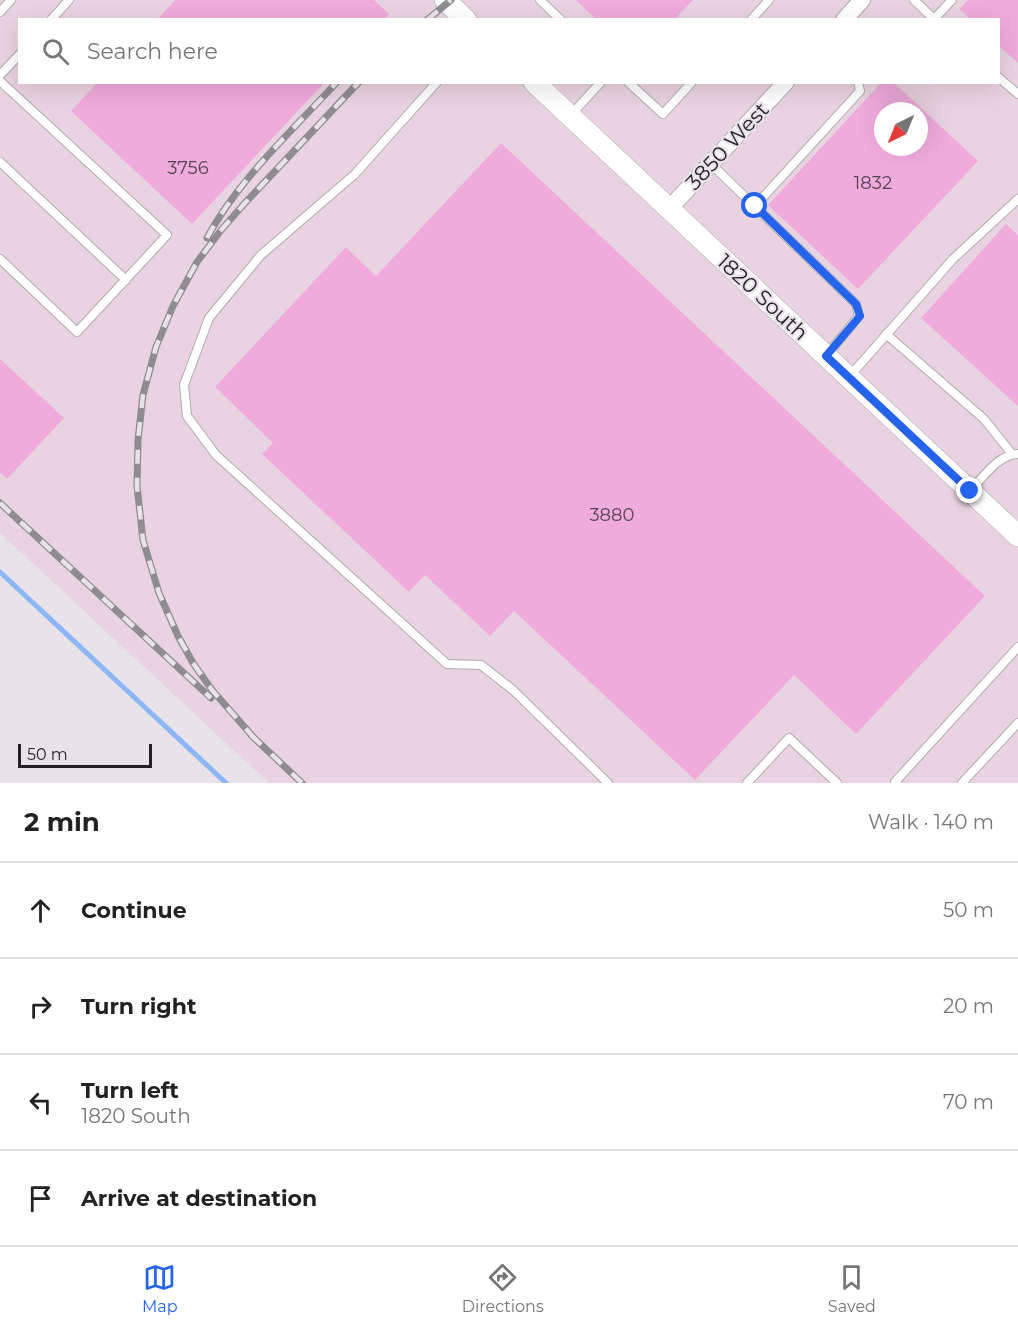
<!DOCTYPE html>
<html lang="en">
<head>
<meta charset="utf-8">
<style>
  :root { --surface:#fff; --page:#f6f6f6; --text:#222; --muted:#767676; --line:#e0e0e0; --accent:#2563eb }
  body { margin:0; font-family:Montserrat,sans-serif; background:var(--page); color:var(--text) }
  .compass { position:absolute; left:874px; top:102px; width:54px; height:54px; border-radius:50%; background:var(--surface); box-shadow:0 6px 24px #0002; rotate:223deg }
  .scale { position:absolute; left:18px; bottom:15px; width:134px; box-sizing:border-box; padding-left:6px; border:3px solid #242224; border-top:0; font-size:16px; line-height:21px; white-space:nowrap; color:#242224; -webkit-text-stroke:4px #e8e3e8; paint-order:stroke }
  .stop { position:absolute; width:18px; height:18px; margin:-14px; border:4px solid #2563eb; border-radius:50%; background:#fff }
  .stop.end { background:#2563eb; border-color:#fff; box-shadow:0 2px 6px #0008 }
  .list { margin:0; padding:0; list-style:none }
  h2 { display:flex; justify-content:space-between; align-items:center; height:78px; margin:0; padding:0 24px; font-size:26px }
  h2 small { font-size:20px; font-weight:400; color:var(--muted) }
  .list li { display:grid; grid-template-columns:39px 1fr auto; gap:18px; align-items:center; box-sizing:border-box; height:96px; padding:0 24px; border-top:2px solid var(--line) }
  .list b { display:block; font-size:22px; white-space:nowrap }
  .list p { margin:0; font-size:20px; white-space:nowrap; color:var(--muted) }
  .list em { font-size:20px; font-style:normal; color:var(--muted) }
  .icon { flex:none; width:33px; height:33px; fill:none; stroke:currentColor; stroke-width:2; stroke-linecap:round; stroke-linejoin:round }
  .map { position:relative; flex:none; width:1018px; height:783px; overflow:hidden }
  .search { position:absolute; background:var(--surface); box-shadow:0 6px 24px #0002; left:18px; right:18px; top:18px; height:66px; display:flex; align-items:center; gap:15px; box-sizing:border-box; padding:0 21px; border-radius:0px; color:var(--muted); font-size:22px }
  .sheet { height:462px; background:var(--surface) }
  nav { display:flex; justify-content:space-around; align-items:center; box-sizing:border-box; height:84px; border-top:2px solid var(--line); background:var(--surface); font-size:16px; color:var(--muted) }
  nav a { display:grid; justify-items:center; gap:3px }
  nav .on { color:var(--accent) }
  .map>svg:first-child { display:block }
</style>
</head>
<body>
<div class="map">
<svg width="1018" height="783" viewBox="0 0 1018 783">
  <rect width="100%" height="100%" fill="#e8e3e8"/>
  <!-- industrial -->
  <path fill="#ead3e0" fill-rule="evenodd" d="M0 0H1018V783H269L0 533ZM20 20H998V82H20ZM883 111H919V147H883Z"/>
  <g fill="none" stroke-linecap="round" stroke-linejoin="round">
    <!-- stream -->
    <polyline stroke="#8cb6f6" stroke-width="5" points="0,572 226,783"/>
  </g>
  <!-- building -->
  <g fill="#f0abdd" fill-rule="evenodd">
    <polygon points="175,0 374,0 389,14 384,20 157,20"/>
    <polygon points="576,0 693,0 674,20 597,20"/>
    <polygon points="968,0 1018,0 1018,63 998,45 998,20 971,20 960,9"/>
    <polygon points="98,82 325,82 192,224 71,111"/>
    <path d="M882 82H893L978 161 858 289 768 205ZM883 111H919V147H883Z"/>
    <polygon points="501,143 985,596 856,734 794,675 695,780 514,611 490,636 425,575 409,592 262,454 273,443 215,387 346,247 376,276"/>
    <polygon points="1006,224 1018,235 1018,406 921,318"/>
    <polygon points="0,359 64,418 7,479 0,472"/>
  </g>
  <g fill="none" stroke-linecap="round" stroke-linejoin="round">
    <defs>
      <g id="service">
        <polyline points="540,0 561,20"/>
        <polyline points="914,0 935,20"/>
        <polyline points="0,12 11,0"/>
        <polyline points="934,19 952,0"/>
        <polyline points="51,20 69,0"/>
        <polyline points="751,20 769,0"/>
        <polyline points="0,75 20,54"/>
        <polyline points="998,77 1018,94"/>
        <polyline points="0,81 167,235 77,332 0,259"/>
        <polyline points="437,82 355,174 261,255 209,318 184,385 187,416 216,455 447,664 481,665 513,690 608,783"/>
        <polyline points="628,82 663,114 692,82"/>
        <polyline points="570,116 601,82"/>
        <polyline points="0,162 126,280"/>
        <polyline points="711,164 856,304 859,316 826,356"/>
        <polyline points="755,206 860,91 858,82"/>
        <polyline points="886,334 984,419 1012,454"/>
        <polyline points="849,377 953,259 1018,199"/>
        <path d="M970 491C983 478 998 454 1018 454"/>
        <polyline points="747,783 789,738 837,783"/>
        <polyline points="897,783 895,782 1018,647"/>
        <polyline points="962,783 1018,723"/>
      </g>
      <g id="minor">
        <polyline points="844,20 862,0"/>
        <polyline points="669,209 786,82"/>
      </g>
      <g id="tertiary">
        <polyline points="445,0 466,20"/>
        <polyline points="534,82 1018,536"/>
      </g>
    </defs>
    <!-- service casing -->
    <use href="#service" stroke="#afaaaf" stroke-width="10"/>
    <!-- minor casing -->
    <use href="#minor" stroke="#afaaaf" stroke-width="18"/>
    <!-- tertiary casing -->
    <use href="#tertiary" stroke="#afaaaf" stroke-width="22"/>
    <!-- service -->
    <use href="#service" stroke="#fff" stroke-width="8"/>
    <!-- minor -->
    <use href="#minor" stroke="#fff" stroke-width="16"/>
    <!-- tertiary -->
    <use href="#tertiary" stroke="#fff" stroke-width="21"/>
    <defs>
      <g id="rail">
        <polyline points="427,20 451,0"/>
        <path d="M207 238C238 180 292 131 337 82"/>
        <polyline points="0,503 211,698"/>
        <polyline points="251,735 302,783"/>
        <polyline points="255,739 212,690 193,663 178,636 159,593 143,540 137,486 138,440 143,395 156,347 173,306 197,262 222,229 245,203 359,82"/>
      </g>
    </defs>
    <!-- rail casing -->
    <use href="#rail" stroke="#8f8c8f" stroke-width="7"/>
    <!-- rail -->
    <use href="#rail" stroke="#e8e3e8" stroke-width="4.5" stroke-dasharray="14" stroke-linecap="butt"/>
  </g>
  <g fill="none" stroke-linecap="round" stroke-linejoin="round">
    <!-- route -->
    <polyline stroke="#2563eb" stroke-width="8" points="755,206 856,304 860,316 826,356 970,491"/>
  </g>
  <g text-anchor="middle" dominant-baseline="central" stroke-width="4.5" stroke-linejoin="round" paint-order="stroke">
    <!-- number labels -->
    <g font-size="18" fill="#574452">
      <text x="188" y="168">3756</text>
      <text x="873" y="183">1832</text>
      <text x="612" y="515">3880</text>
    </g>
    <!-- street labels -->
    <g font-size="21" fill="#242224" stroke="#e8e3e8">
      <text transform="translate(727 146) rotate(-47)">3850 West</text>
      <text transform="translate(763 297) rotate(43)">1820 South</text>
    </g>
  </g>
</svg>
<svg class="compass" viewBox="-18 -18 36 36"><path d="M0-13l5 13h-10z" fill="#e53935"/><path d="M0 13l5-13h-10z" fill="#767676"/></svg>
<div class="scale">50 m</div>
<div class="stop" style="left:755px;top:206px"></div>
<div class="stop end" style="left:970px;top:491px"></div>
<div class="search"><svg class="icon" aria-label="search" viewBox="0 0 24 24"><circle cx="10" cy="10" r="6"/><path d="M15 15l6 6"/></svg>Search here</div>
</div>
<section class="sheet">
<h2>2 min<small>Walk · 140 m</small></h2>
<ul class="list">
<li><svg class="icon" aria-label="ahead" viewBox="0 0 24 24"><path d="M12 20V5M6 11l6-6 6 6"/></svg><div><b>Continue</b></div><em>50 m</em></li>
<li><svg class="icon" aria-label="right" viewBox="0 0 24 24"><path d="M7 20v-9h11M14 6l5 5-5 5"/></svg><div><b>Turn right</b></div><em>20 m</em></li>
<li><svg class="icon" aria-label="left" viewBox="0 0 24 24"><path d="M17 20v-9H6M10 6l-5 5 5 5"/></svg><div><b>Turn left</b><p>1820 South</p></div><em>70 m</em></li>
<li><svg class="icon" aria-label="arrive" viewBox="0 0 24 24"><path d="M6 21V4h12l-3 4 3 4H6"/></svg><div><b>Arrive at destination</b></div></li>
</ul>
</section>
<nav>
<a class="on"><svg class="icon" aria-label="map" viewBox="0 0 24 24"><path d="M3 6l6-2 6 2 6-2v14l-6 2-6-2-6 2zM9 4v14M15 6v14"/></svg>Map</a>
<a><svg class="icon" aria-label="directions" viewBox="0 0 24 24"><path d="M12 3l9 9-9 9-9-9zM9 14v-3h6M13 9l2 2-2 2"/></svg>Directions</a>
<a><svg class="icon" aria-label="saved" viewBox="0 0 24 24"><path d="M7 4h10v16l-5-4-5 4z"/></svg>Saved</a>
</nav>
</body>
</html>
